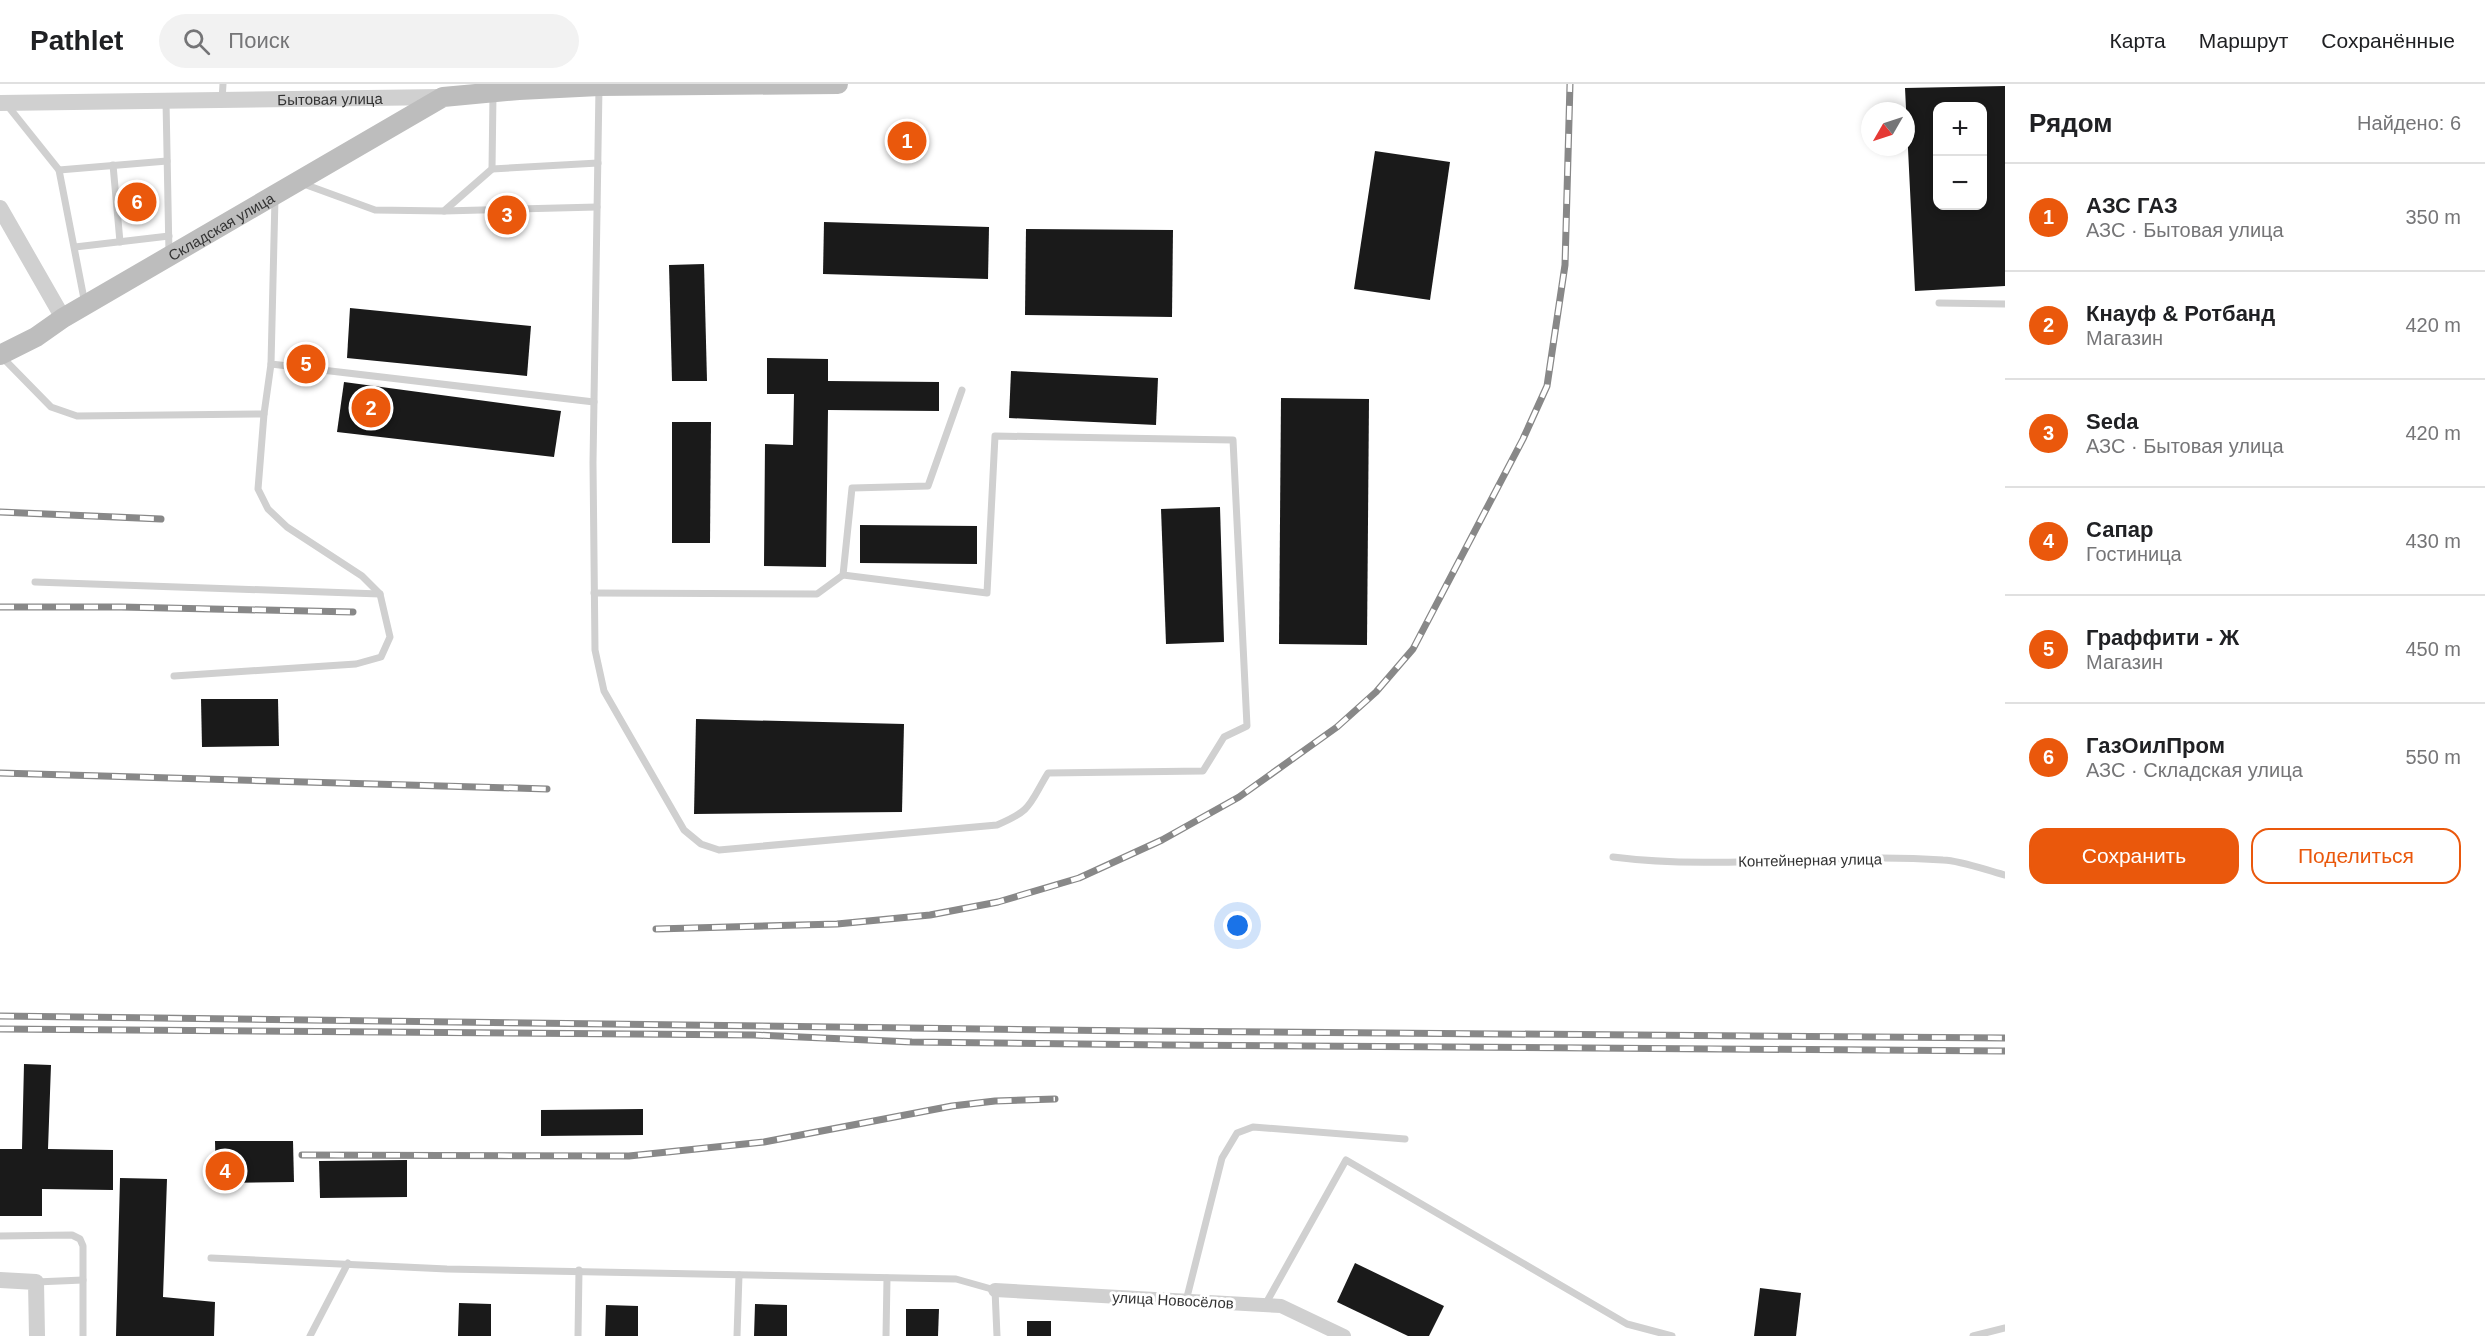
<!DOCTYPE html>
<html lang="ru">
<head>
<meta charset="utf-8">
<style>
  :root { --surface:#fff; --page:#f2f2f2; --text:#202124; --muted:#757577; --line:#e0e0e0; --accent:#ea580c }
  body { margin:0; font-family:Helvetica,sans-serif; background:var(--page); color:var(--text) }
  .controls { position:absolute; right:18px; top:18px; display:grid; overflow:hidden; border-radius:12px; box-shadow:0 3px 9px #0003 }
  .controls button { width:54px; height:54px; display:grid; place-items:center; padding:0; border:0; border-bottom:2px solid var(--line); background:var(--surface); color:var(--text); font:30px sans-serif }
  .compass { position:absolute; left:1861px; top:18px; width:54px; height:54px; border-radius:50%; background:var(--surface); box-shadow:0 3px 9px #0003; rotate:231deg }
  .you { position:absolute; left:1238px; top:842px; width:21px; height:21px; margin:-15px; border:4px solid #fff; border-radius:50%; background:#1a73e8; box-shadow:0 0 0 9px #1a73e833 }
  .badge { display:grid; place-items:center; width:39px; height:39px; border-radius:50%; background:var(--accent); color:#fff; font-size:20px; font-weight:700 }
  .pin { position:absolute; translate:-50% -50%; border:3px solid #fff; box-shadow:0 2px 6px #0006 }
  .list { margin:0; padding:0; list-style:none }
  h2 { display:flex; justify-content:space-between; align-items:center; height:78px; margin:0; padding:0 24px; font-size:26px }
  h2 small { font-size:20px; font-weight:400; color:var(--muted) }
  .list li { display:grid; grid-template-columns:39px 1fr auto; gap:18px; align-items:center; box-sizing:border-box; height:108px; padding:0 24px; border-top:2px solid var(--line) }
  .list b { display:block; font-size:22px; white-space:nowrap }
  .list p { margin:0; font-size:20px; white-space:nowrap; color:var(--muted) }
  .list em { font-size:20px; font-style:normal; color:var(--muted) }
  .actions { display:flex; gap:12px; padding:18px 24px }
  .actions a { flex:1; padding:14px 0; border:2px solid var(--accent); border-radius:18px; text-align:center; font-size:21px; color:var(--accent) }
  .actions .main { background:var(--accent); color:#fff }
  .icon { flex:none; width:33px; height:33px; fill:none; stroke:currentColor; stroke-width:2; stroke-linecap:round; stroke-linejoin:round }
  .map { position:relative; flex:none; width:2005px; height:1252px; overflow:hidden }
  header { display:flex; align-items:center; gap:36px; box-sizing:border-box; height:84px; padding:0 30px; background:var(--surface); border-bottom:2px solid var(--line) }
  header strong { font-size:28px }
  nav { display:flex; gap:33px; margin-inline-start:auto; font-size:21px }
  .search { width:420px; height:54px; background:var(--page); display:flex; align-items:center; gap:15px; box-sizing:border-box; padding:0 21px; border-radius:33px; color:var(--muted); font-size:22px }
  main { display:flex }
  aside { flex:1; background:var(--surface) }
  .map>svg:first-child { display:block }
</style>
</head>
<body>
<header>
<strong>Pathlet</strong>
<div class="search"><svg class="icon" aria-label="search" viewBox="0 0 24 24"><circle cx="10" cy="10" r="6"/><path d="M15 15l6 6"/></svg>Поиск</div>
<nav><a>Карта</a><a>Маршрут</a><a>Сохранённые</a></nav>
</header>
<main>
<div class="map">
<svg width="2005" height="1252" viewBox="0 0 2005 1252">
  <rect width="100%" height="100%" fill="#fff"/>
  <!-- building -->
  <g fill="#1a1a1a" fill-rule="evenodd">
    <path d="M2005 2V202L1915 207 1905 4ZM1938 22H1983V122H1938Z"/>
    <polygon points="1375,67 1450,78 1430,216 1354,205"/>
    <polygon points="824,138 989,143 988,195 823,190"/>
    <polygon points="1026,145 1173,146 1172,233 1025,231"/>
    <polygon points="704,180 707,297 672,297 669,181"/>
    <polygon points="350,224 531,242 527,292 347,274"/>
    <polygon points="767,274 828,275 828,297 939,298 939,327 828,326 826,483 764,482 765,360 793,361 794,310 767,310"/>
    <polygon points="1011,287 1158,294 1156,341 1009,334"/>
    <polygon points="344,298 561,327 554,373 337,348"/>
    <polygon points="1281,314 1369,315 1367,561 1279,560"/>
    <polygon points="672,338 711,338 710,459 672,459"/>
    <polygon points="1220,423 1224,558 1166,560 1161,425"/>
    <polygon points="860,441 977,442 977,480 860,479"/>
    <polygon points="201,615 278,615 279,662 202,663"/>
    <polygon points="696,635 904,640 902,728 694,730"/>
    <polygon points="24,980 51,981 48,1065 113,1066 113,1106 42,1105 42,1132 0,1132 0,1065 22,1065"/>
    <polygon points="643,1025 643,1051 541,1052 541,1026"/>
    <polygon points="215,1057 293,1057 294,1098 216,1099"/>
    <polygon points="407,1076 407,1113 320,1114 319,1077"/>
    <polygon points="120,1094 167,1095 163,1213 215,1218 214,1252 116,1252"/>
    <polygon points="1355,1179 1444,1222 1429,1252 1408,1252 1337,1218"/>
    <polygon points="1760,1204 1801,1209 1796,1252 1754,1252"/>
    <polygon points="459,1219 491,1220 491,1252 458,1252"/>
    <polygon points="755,1220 787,1221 787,1252 754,1252"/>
    <polygon points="606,1221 638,1222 638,1252 605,1252"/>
    <polygon points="906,1225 939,1225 938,1252 906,1252"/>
    <rect x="1027" y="1237" width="24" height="15"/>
  </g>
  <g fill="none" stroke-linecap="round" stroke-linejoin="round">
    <!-- service -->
    <g stroke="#d0d0d0" stroke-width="7">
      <path d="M599 3 593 379 595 566 604 607 684 746 701 760 719 766 997 741C1033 726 1029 720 1048 689L1203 687 1224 653 1247 642 1233 356 995 352 987 509 843 491"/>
      <polyline points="222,16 223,0"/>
      <polyline points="166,17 169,170"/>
      <polyline points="7,21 59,86 85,220"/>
      <polyline points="113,81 120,158"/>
      <polyline points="492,85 598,79"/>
      <polyline points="59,86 167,77"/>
      <polyline points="301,99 375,126 444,127 492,85 493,11"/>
      <polyline points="275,114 271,280 594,318"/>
      <polyline points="444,127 597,123"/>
      <polyline points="75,163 169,152"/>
      <polyline points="1939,219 2005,220"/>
      <polyline points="2,273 51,323 77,332 264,330 271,280"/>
      <polyline points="35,498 380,510"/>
      <polyline points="594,509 817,510 843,491 852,404 928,402 962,306"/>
      <polyline points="174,592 356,580 381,573 390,553 380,510 362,492 287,443 268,425 258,405 264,330"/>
      <path d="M1613 773C1722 787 1833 768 1943 776 1963 777 1985 786 2005 791"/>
      <polyline points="0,1152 72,1151 80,1155 83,1162 83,1252"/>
      <polyline points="211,1174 447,1185 956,1195 995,1206 997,1252"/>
      <polyline points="36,1198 83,1196"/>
      <polyline points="1186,1217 1222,1074 1237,1049 1253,1043 1405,1055"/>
      <polyline points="1265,1221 1346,1076 1627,1240 1672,1252"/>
      <polyline points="310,1252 348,1179"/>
      <polyline points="578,1252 579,1186"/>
      <polyline points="737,1252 739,1191"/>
      <polyline points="886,1252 887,1194"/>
      <polyline points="1973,1252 2005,1244"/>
    </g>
    <!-- minor -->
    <polyline stroke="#d0d0d0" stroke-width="14" points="995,1206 1281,1222 1344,1252"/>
    <!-- tertiary -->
    <g stroke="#d0d0d0" stroke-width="16">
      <path id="s1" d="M0 19 443 13"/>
      <polyline points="0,124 63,234"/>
      <polyline points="0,1196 36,1198 37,1252"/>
    </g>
    <!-- secondary -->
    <path stroke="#bdbdbd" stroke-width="20" id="s2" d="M0 271 36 253 63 234 443 13 519 6 599 2 838 0"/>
    <defs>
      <g id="rail">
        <polyline points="0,428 161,435"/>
        <polyline points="0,523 121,523 353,528"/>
        <polyline points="0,689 547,705"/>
        <polyline points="656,845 837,840 930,831 998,818 1079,794 1162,756 1239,713 1337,643 1376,608 1413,565 1523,355 1547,302 1565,181 1570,0"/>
        <polyline points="0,932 1139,947 2005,954"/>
        <polyline points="0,945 754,951 912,958 1168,961 2005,967"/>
        <polyline points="302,1071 629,1072 764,1058 952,1022 995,1017 1055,1015"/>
      </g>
    </defs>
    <!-- rail casing -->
    <use href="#rail" stroke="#888" stroke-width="7"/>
    <!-- rail -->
    <use href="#rail" stroke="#fff" stroke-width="4.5" stroke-dasharray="14" stroke-linecap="butt"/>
  </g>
  <g text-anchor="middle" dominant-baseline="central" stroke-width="6" stroke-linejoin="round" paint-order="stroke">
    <!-- street labels -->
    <g font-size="15" fill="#333" stroke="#fff">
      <text stroke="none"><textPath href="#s1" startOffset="330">Бытовая улица</textPath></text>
      <text stroke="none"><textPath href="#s2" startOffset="256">Складская улица</textPath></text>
      <text transform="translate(1810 776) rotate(-1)">Контейнерная улица</text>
      <text transform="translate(1173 1216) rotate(3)">улица Новосёлов</text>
    </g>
  </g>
</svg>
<div class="controls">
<button>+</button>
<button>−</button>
</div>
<svg class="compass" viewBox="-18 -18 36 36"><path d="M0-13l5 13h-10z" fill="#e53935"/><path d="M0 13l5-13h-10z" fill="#757577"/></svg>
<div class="you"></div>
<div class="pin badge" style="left:907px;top:57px">1</div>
<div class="pin badge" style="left:371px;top:324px">2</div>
<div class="pin badge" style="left:507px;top:131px">3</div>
<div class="pin badge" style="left:225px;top:1087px">4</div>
<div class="pin badge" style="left:306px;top:280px">5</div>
<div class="pin badge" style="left:137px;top:118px">6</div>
</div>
<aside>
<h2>Рядом<small>Найдено: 6</small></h2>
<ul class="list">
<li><span class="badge">1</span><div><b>АЗС ГАЗ</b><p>АЗС · Бытовая улица</p></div><em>350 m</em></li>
<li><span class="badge">2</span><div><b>Кнауф &amp; Ротбанд</b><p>Магазин</p></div><em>420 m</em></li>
<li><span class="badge">3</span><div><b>Seda</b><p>АЗС · Бытовая улица</p></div><em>420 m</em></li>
<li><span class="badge">4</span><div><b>Сапар</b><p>Гостиница</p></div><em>430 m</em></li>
<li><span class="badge">5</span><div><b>Граффити - Ж</b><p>Магазин</p></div><em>450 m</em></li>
<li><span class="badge">6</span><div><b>ГазОилПром</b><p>АЗС · Складская улица</p></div><em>550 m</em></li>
</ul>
<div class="actions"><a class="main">Сохранить</a><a>Поделиться</a></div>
</aside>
</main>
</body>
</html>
